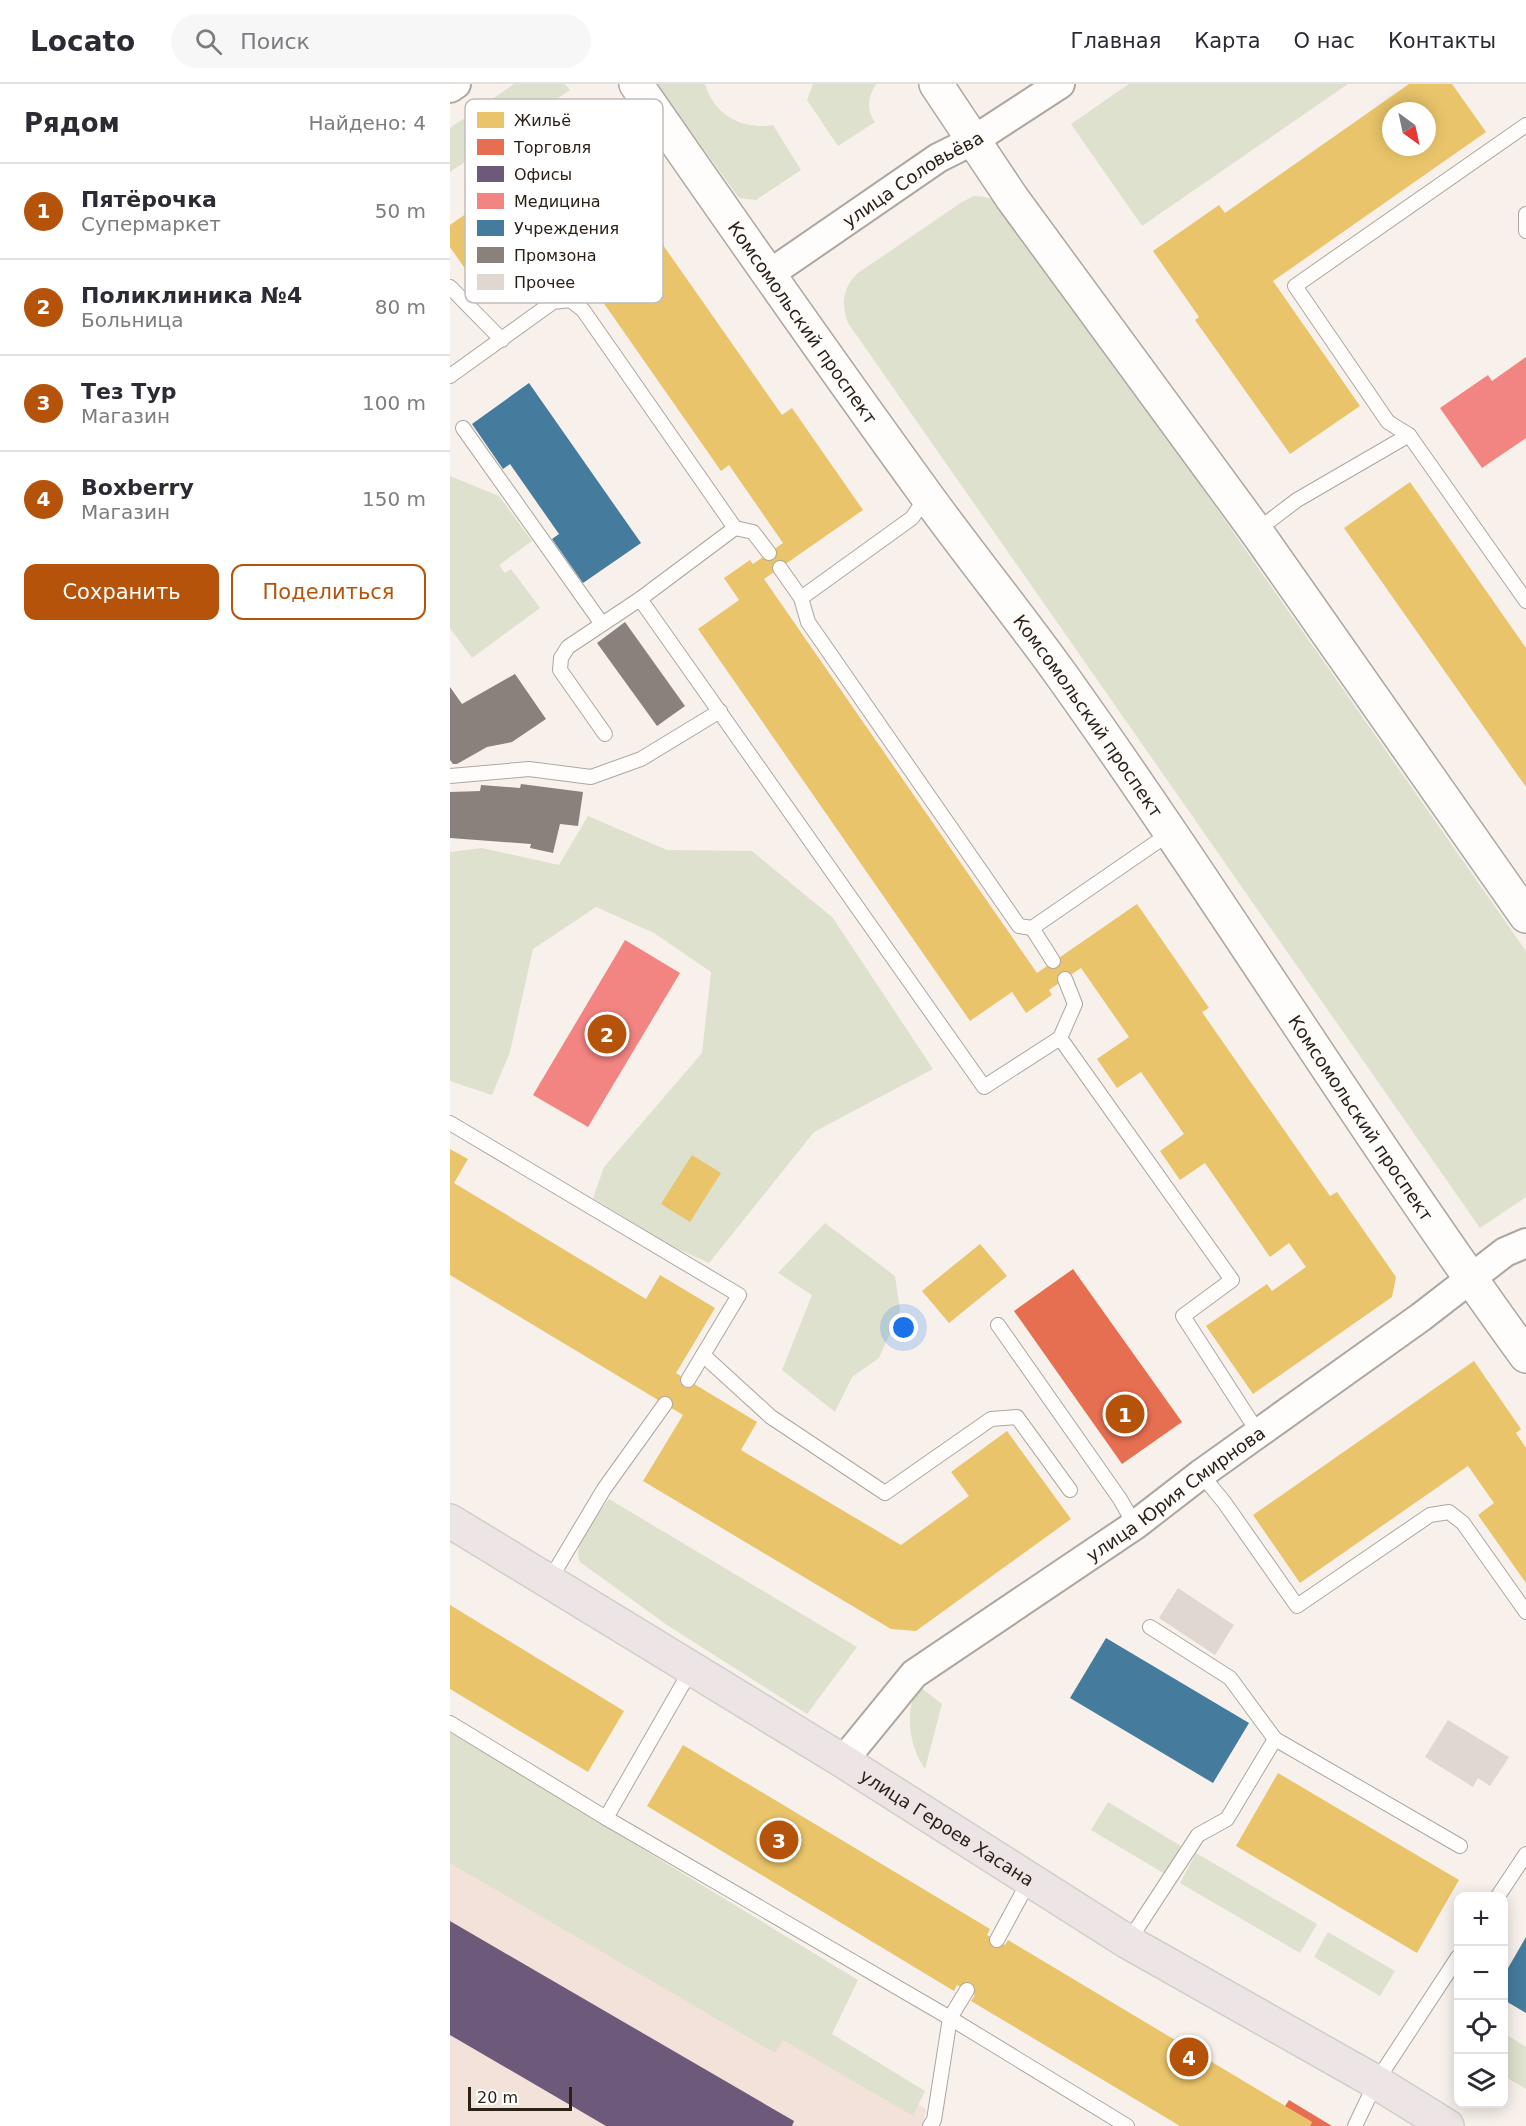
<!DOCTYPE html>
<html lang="ru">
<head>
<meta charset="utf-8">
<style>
  :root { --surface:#fff; --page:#f7f7f7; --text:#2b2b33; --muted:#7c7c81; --line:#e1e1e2; --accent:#b45309 }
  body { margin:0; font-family:"DejaVu Sans",sans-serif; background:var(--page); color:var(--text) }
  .controls { position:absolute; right:18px; bottom:18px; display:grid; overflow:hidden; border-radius:12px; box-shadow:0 3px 15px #0003 }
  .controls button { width:54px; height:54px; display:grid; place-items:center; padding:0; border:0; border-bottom:2px solid var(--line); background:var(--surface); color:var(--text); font:30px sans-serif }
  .compass { position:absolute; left:932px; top:18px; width:54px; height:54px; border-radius:50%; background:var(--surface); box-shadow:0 3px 15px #0003; rotate:147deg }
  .scale { position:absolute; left:18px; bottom:15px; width:104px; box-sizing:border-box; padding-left:6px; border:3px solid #2c2117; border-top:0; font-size:16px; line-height:21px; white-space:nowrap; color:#2c2117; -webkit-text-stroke:4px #fff; paint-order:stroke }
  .you { position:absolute; left:454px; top:1244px; width:21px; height:21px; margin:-15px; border:4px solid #fff; border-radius:50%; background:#1a73e8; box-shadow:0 0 0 9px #1a73e833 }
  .badge { display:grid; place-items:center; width:39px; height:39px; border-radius:50%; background:var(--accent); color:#fff; font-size:20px; font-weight:700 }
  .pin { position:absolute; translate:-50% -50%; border:3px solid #fff; box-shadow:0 2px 6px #0006 }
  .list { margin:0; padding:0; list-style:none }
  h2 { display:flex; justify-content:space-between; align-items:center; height:78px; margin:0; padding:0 24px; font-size:26px }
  h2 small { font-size:20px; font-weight:400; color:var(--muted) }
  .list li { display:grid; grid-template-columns:39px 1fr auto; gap:18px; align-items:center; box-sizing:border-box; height:96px; padding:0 24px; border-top:2px solid var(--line) }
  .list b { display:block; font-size:22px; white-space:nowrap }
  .list p { margin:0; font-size:20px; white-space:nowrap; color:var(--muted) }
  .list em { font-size:20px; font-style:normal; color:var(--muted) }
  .actions { display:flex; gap:12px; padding:18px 24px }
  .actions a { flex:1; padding:14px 0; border:2px solid var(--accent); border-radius:12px; text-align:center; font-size:21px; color:var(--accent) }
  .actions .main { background:var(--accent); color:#fff }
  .icon { flex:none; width:33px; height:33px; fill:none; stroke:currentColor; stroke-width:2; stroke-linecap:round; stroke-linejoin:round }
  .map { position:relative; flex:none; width:1076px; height:2042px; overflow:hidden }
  header { display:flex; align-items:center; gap:36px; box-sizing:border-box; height:84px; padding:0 30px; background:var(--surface); border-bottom:2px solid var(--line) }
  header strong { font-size:28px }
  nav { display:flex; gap:33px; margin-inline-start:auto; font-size:21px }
  .search { width:420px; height:54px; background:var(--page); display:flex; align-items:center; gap:15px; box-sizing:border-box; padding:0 21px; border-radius:33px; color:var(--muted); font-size:22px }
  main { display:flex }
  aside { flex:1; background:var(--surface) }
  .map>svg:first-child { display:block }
</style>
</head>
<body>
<header>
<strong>Locato</strong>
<div class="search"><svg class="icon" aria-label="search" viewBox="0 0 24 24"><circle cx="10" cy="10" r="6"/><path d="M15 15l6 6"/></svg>Поиск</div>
<nav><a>Главная</a><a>Карта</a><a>О нас</a><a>Контакты</a></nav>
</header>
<main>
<aside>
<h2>Рядом<small>Найдено: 4</small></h2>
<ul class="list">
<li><span class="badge">1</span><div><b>Пятёрочка</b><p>Супермаркет</p></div><em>50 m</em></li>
<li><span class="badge">2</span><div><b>Поликлиника №4</b><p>Больница</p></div><em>80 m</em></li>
<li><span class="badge">3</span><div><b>Тез Тур</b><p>Магазин</p></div><em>100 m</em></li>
<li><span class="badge">4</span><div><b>Boxberry</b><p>Магазин</p></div><em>150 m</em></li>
</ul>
<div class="actions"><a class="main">Сохранить</a><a>Поделиться</a></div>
</aside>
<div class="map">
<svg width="1076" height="2042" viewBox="0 0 1076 2042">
  <rect width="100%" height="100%" fill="#f8f1eb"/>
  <!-- commercial -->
  <polygon fill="#f2e2da" points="0,1736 476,2025 473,2042 0,2042"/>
  <!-- green -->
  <g fill="#dee1ce">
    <polygon points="64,0 115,0 120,6 0,88 0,44"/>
    <path d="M207 0H255C264 31 292 46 323 41L351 86 306 116 289 114Z"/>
    <path d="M363 0H426C418 14 416 24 425 38L388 62 357 16Z"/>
    <polygon points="679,0 898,0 692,142 621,40"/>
    <path d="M524 112C539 113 548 115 558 126L1076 867V1113L1030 1144 398 239C391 220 392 204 408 189L512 118Z"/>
    <polygon points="0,392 49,412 82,457 49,481 55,489 61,485 90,524 22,574 0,544"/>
    <polygon points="138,732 217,766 302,767 383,834 483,985 364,1048 259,1179 221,1162 143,1114 154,1083 252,969 261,888 204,849 146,823 83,865 60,968 42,1011 0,997 0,768 32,764 109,781"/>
    <polygon points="375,1139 445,1192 450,1226 429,1274 402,1293 385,1328 332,1286 362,1211 328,1189"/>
    <path d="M159 1415 407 1563 357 1630 217 1541 130 1478C121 1459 148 1431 159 1415Z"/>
    <path d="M470 1603 492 1620 475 1685C460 1664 452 1624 470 1603Z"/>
    <polygon points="0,1648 408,1896 382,1950 475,2007 463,2032 333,1956 325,1969 0,1779"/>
    <polygon points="658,1718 731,1762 715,1790 641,1746"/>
    <polygon points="746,1769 867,1840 850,1869 730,1799"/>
    <polygon points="878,1848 945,1887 930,1912 864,1873"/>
    <polygon points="1054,1949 1076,1963 1076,2005 1054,1992"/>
  </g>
  <!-- homes -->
  <g fill="#e9c46a" fill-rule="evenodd">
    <path d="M959 0H1002L1036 48 823 197 910 322 840 370 745 236 749 233 703 167 769 121 775 129ZM941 27H977V63H941Z"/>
    <polygon points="142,38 209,133 199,141 332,331 342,324 413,426 314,495 553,840 587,889 687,820 759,924 752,928 880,1112 887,1108 946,1193 942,1213 803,1310 756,1242 817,1200 822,1207 856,1183 839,1159 820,1173 755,1079 730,1096 710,1067 734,1050 691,988 667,1004 647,975 679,953 631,884 599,906 602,911 576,929 562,908 520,937 248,545 289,516 274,494 300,476 303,480 333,459 279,381 271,387 125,178 145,164 125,137 90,163 97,172 36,215 0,163 0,141 70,92 68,90"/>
    <polygon points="960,398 1076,564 1076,703 894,444"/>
    <polygon points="0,1065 18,1075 4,1099 196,1215 210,1191 265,1224 226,1289 307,1338 291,1366 451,1461 519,1412 501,1388 557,1347 621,1435 466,1547 441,1545 193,1397 233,1331 0,1191"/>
    <polygon points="242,1071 271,1089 240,1138 211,1120"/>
    <polygon points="530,1160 557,1192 499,1239 472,1207"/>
    <polygon points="1024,1277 1071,1345 1066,1349 1076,1364 1076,1499 1028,1431 1044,1419 1018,1382 850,1499 803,1431"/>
    <polygon points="0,1521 174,1627 138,1688 0,1605"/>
    <polygon points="233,1661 540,1845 537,1851 555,1861 558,1856 862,2038 860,2042 730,2042 521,1917 525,1911 507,1901 504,1907 197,1722"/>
    <polygon points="828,1689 1009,1796 967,1869 786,1762"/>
  </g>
  <!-- shops -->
  <g fill="#e76f51">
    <polygon points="623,1185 732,1338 672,1380 564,1227"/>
    <polygon points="839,2016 882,2042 860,2042 862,2038 835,2022"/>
  </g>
  <!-- offices -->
  <polygon fill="#6d597a" points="0,1837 344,2037 342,2042 156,2042 0,1951"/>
  <!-- health -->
  <g fill="#f28482">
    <polygon points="1076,273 1076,354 1032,384 990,324 1038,291 1042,297"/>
    <polygon points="175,856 230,889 138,1043 83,1011"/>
  </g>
  <!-- public -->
  <g fill="#457b9d">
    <polygon points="79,299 191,459 133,499 102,455 109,450 60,380 53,385 22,340"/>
    <polygon points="656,1554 799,1639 763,1699 620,1614"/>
    <polygon points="1076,1853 1076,1929 1054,1916 1054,1891"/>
  </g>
  <!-- industry -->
  <g fill="#8a817c">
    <polygon points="175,538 235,622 207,642 147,559"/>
    <polygon points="65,590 96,635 62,658 37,663 7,680 3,680 0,676 0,603 12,620"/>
    <polygon points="71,700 133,708 128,742 110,740 103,769 80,764 81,760 0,754 0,708 30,707 31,701 70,704"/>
  </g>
  <!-- building -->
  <g fill="#e0d8d0">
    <polygon points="728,1504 784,1541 765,1571 709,1534"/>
    <polygon points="998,1636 1059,1673 1040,1702 1028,1694 1023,1703 975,1673"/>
  </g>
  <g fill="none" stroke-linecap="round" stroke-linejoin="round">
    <defs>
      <g id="service">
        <polyline points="1076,41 845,202 938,338 959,351 1076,517"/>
        <polyline points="1076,130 1076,147"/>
        <polyline points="0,203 52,256"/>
        <polyline points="0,292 103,218 120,216 133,226 285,444 303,448 319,469"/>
        <polyline points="13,344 152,540"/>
        <polyline points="285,444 190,515 534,1003 610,954 625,920 615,895"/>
        <polyline points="806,447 847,416 959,351"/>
        <polyline points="330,484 351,514 358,538 569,842 582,844 720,749"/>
        <polyline points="351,514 462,434 477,412"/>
        <polyline points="155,650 110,586 111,574 118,563 190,515"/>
        <polyline points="0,692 79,685 141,693 191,675 270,627"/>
        <polyline points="582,844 603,877"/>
        <polyline points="610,954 782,1196 733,1232 809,1350"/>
        <polyline points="0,1039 289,1211 238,1296"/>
        <polyline points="548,1241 670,1415 685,1441"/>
        <polyline points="253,1271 321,1333 435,1409 541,1335 567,1333 620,1406"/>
        <polyline points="751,1390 774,1418 847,1522 980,1431 999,1428 1013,1439 1076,1528"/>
        <polyline points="99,1497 154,1405 215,1320"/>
        <polyline points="700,1543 780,1594 825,1655 1010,1762"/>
        <polyline points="242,1584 156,1734 500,1934 677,2042"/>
        <polyline points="0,1639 156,1734"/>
        <polyline points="1048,1812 1076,1770"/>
        <polyline points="547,1856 580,1795"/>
        <polyline points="678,1858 748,1751 777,1735 825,1655"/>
        <polyline points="480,2042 484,2036 500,1934 517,1906"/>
        <polyline points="905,2042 926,1998 1008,1873"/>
      </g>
      <g id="minor">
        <polyline points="0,4 6,0"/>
        <path id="s1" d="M318 191 488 74 524 56 610 0"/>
        <path id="s2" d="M393 1677 464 1590 685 1441 751 1390 971 1233 1055 1168 1076 1159"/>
      </g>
      <g id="tertiary">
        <path id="s3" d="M186 0C281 137 376 273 474 408 518 469 566 528 610 589 770 813 914 1049 1076 1272"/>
        <polyline points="486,0 562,114 806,447 1076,832"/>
      </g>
      <g id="primary">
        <path id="s4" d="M0 1437 393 1677 678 1858 926 1998 997 2042"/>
      </g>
    </defs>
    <!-- service casing -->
    <use href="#service" stroke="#aea69f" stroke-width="16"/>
    <!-- minor casing -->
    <use href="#minor" stroke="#aea69f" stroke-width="32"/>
    <!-- tertiary casing -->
    <use href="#tertiary" stroke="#aea69f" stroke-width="36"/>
    <!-- primary casing -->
    <use href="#primary" stroke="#d2cec9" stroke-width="36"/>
    <!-- service -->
    <use href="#service" stroke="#fefdfc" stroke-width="14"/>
    <!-- minor -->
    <use href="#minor" stroke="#fefdfc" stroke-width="28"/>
    <!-- tertiary -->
    <use href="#tertiary" stroke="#fefdfc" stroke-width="33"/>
    <!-- primary -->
    <use href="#primary" stroke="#ece4e5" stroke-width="33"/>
  </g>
  <g text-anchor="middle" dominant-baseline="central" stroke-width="6" stroke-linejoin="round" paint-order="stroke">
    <!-- street labels -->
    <g font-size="18" fill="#2c2117" stroke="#fff">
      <text stroke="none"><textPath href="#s1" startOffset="174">улица Соловьёва</textPath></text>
      <text stroke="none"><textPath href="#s3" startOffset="291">Комсомольский проспект</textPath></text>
      <text stroke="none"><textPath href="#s3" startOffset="777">Комсомольский проспект</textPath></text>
      <text stroke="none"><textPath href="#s3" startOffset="1263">Комсомольский проспект</textPath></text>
      <text stroke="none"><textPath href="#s2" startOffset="430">улица Юрия Смирнова</textPath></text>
      <text stroke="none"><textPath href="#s4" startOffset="584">улица Героев Хасана</textPath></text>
    </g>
  </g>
  <!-- legend -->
  <rect x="15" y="15" width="198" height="204" rx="9" fill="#fff" stroke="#c0bcb9" stroke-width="1.5"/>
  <rect x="27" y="28" width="27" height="16" fill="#e9c46a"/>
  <rect x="27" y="55" width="27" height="16" fill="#e76f51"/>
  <rect x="27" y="82" width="27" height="16" fill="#6d597a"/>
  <rect x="27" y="109" width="27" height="16" fill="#f28482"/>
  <rect x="27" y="136" width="27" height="16" fill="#457b9d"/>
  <rect x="27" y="163" width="27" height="16" fill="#8a817c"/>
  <rect x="27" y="190" width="27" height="16" fill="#e0d8d0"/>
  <g font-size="16" fill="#2c2117">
    <text x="64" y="42">Жильё</text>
    <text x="64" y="69">Торговля</text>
    <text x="64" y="96">Офисы</text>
    <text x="64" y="123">Медицина</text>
    <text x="64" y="150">Учреждения</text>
    <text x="64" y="177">Промзона</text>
    <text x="64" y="204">Прочее</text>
  </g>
</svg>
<div class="controls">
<button>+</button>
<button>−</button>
<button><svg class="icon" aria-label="locate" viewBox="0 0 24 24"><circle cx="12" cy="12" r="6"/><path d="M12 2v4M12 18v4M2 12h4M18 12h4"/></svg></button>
<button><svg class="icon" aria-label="layers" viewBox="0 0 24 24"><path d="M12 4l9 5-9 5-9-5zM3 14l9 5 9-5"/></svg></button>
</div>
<svg class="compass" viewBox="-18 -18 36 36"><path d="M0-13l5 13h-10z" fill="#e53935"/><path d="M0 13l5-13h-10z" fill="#7c7c81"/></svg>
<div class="scale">20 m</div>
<div class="you"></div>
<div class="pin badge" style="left:675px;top:1330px">1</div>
<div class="pin badge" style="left:157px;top:950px">2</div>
<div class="pin badge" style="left:329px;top:1756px">3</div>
<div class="pin badge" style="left:739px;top:1973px">4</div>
</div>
</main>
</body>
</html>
